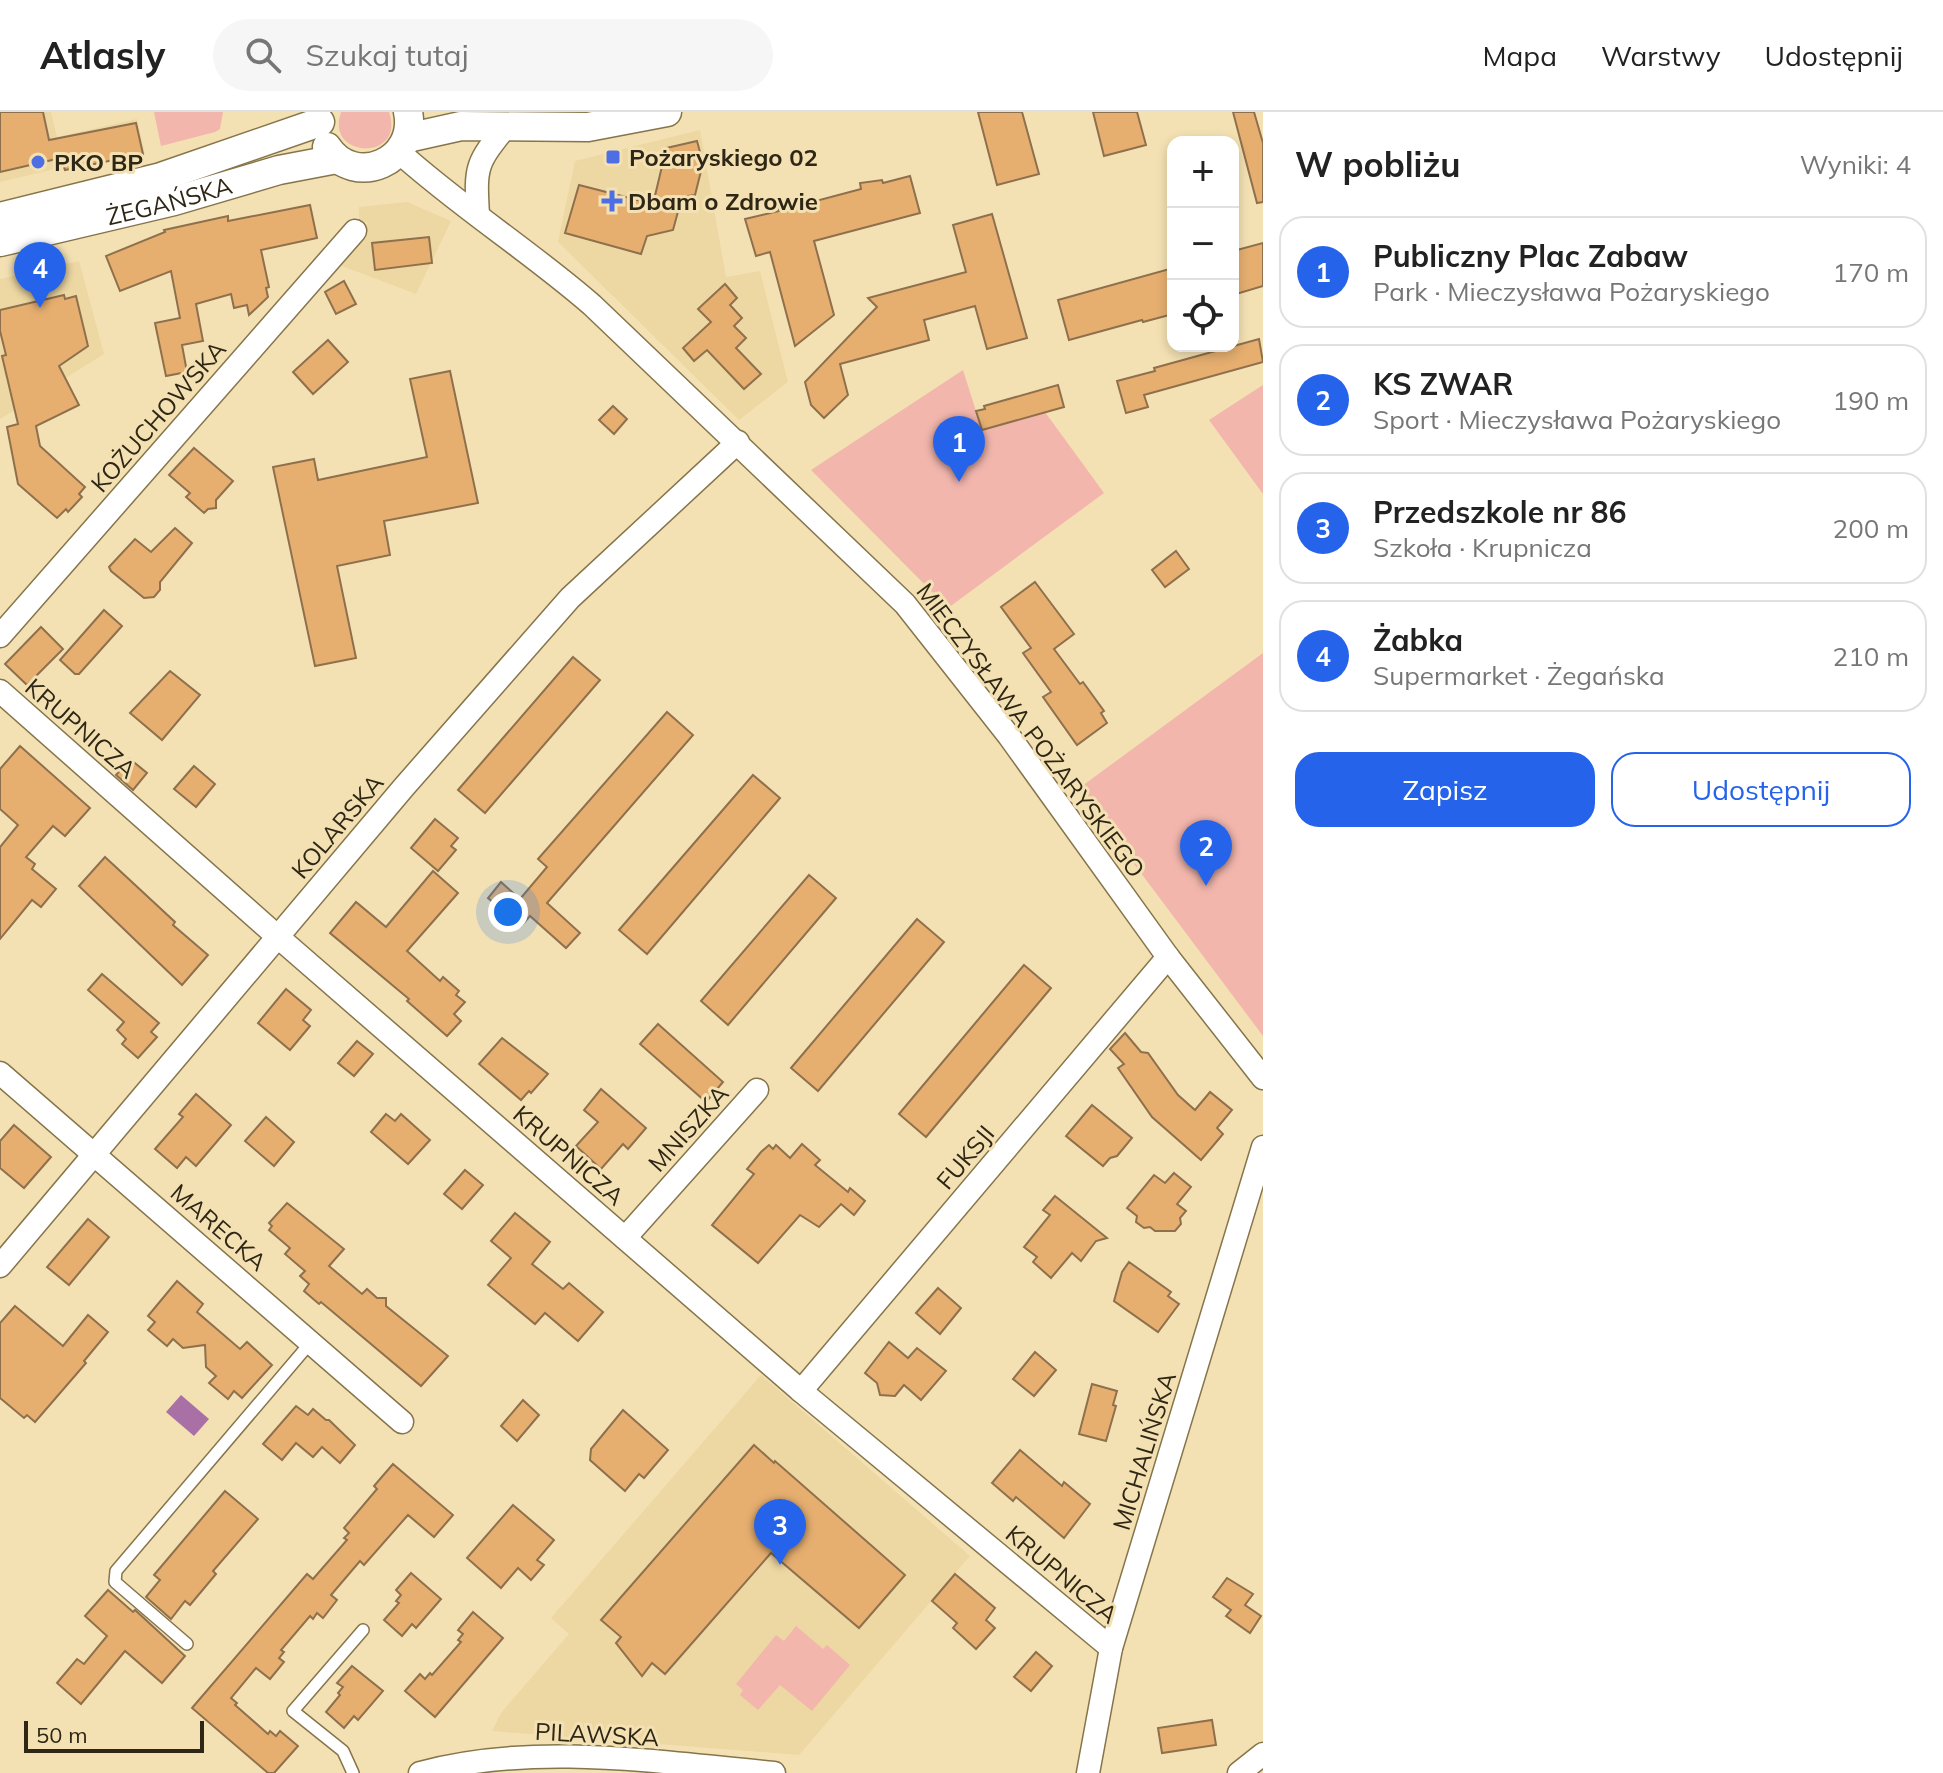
<!DOCTYPE html>
<html lang="pl">
<head>
<meta charset="utf-8">
<style>
  :root { --surface:#fff; --page:#f6f6f6; --text:#222; --muted:#767676; --line:#e0e0e0; --accent:#2563eb }
  body { margin:0; font-family:Mulish,sans-serif; background:var(--page); color:var(--text) }
  .controls { position:absolute; right:24px; top:24px; display:grid; overflow:hidden; border-radius:16px; box-shadow:0 4px 12px #0003 }
  .controls button { width:72px; height:72px; display:grid; place-items:center; padding:0; border:0; border-bottom:2px solid var(--line); background:var(--surface); color:var(--text); font:40px sans-serif }
  .scale { position:absolute; left:24px; bottom:20px; width:180px; box-sizing:border-box; padding-left:8px; border:4px solid #2f2716; border-top:0; font-size:22px; line-height:28px; white-space:nowrap; color:#2f2716; -webkit-text-stroke:6px #f4e1b3; paint-order:stroke }
  .you { position:absolute; left:508px; top:800px; width:28px; height:28px; margin:-20px; border:6px solid #fff; border-radius:50%; background:#1a73e8; box-shadow:0 0 0 12px #1a73e833 }
  .badge { display:grid; place-items:center; width:52px; height:52px; border-radius:50%; background:var(--accent); color:#fff; font-size:26px; font-weight:700 }
  .pin { position:absolute; translate:-50% -66px; filter:drop-shadow(0 2px 4px #0008) }
  .pin::after { content:''; position:absolute; top:42px; width:28px; height:24px; background:inherit; clip-path:polygon(0 0,100% 0,50% 100%) }
  .list { margin:0; padding:0; list-style:none }
  h2 { display:flex; justify-content:space-between; align-items:center; height:104px; margin:0; padding:0 32px; font-size:34px }
  h2 small { font-size:26px; font-weight:400; color:var(--muted) }
  .list li { display:grid; grid-template-columns:52px 1fr auto; gap:24px; align-items:center; box-sizing:border-box; height:112px; margin:0 16px 16px; padding:0 16px; border:2px solid var(--line); border-radius:24px }
  .list b { display:block; font-size:30px; white-space:nowrap }
  .list p { margin:0; font-size:26px; white-space:nowrap; color:var(--muted) }
  .list em { font-size:26px; font-style:normal; color:var(--muted) }
  .actions { display:flex; gap:16px; padding:24px 32px }
  .actions a { flex:1; padding:18px 0; border:2px solid var(--accent); border-radius:24px; text-align:center; font-size:28px; color:var(--accent) }
  .actions .main { background:var(--accent); color:#fff }
  .icon { flex:none; width:44px; height:44px; fill:none; stroke:currentColor; stroke-width:2; stroke-linecap:round; stroke-linejoin:round }
  .map { position:relative; flex:none; width:1263px; height:1661px; overflow:hidden }
  header { display:flex; align-items:center; gap:48px; box-sizing:border-box; height:112px; padding:0 40px; background:var(--surface); border-bottom:2px solid var(--line) }
  header strong { font-size:38px }
  nav { display:flex; gap:44px; margin-inline-start:auto; font-size:28px }
  .search { width:560px; height:72px; background:var(--page); display:flex; align-items:center; gap:20px; box-sizing:border-box; padding:0 28px; border-radius:44px; color:var(--muted); font-size:30px }
  main { display:flex }
  aside { flex:1; background:var(--surface) }
  .map>svg:first-child { display:block }
</style>
</head>
<body>
<header>
<strong>Atlasly</strong>
<div class="search"><svg class="icon" aria-label="search" viewBox="0 0 24 24"><circle cx="10" cy="10" r="6"/><path d="M15 15l6 6"/></svg>Szukaj tutaj</div>
<nav><a>Mapa</a><a>Warstwy</a><a>Udostępnij</a></nav>
</header>
<main>
<div class="map">
<svg width="1263" height="1661" viewBox="0 0 1263 1661">
  <rect width="100%" height="100%" fill="#f4e1b3"/>
  <!-- built -->
  <g fill="#edd7a2">
    <polygon points="0,0 51,0 57,25 137,7 145,42 64,59 63,55 0,70"/>
    <polygon points="700,18 726,165 760,159 788,270 739,308 558,130 575,49"/>
    <polygon points="407,90 451,109 416,182 334,151 368,111 359,107 359,95"/>
    <polygon points="79,149 104,242 0,307 0,167"/>
    <polygon points="761,1263 970,1444 799,1643 492,1619 501,1601 569,1522 551,1506"/>
  </g>
  <!-- green -->
  <g fill="#f2b6ad">
    <polygon points="154,0 223,0 220,17 215,20 161,34"/>
    <path d="M341 0H389C406 50 324 47 341 0Z"/>
    <polygon points="963,258 982,318 1045,300 1104,381 948,496 811,358"/>
    <polygon points="1263,273 1263,382 1209,308"/>
    <polygon points="1263,541 1263,924 1078,677"/>
    <polygon points="796,1514 823,1537 827,1533 850,1553 812,1599 780,1573 758,1598 740,1583 743,1578 736,1572 776,1523 784,1529"/>
  </g>
  <!-- water -->
  <polygon fill="#a970a6" points="181,1283 209,1307 194,1324 166,1300"/>
  <!-- building -->
  <g fill="#e6af70" stroke="#8f704d" stroke-width="2">
    <polygon points="0,0 43,0 49,28 136,11 143,42 65,58 61,46 0,60"/>
    <polygon points="978,0 1022,0 1039,62 997,73"/>
    <polygon points="1093,0 1137,0 1146,33 1104,44"/>
    <polygon points="1233,0 1254,0 1263,31 1263,90 1257,91"/>
    <polygon points="697,29 703,51 695,83 682,85 673,118 647,124 641,142 565,121 579,73 653,92 664,46 662,37"/>
    <polygon points="910,64 920,101 814,129 834,203 795,234 770,140 756,144 745,107 779,99 779,93 801,89 801,93 861,77 860,71 882,68 883,71"/>
    <polygon points="310,93 317,126 261,138 269,175 266,176 268,185 249,203 247,193 234,196 231,182 196,192 203,229 182,233 187,260 166,264 155,211 180,206 171,159 120,179 106,144 165,120 164,118 228,104 228,109"/>
    <polygon points="992,102 1027,226 987,237 975,194 924,208 929,228 840,252 848,283 824,306 811,293 805,270 877,195 868,186 966,160 953,113"/>
    <polygon points="429,125 432,151 375,158 372,131"/>
    <polygon points="1263,131 1263,174 1233,183 1233,139"/>
    <polygon points="1173,156 1173,202 1143,210 1142,208 1069,228 1058,188"/>
    <polygon points="344,169 356,192 336,202 325,180"/>
    <polygon points="725,172 737,186 730,193 742,206 734,214 746,226 736,236 761,262 744,277 707,238 694,249 683,236 711,210 698,197"/>
    <polygon points="64,183 65,187 76,184 88,234 59,254 79,293 36,314 40,334 85,375 79,382 82,385 68,400 66,397 57,406 18,372 7,315 18,312 2,244 6,243 0,219 0,198"/>
    <polygon points="1259,227 1263,250 1144,283 1148,295 1126,301 1117,269 1155,259 1154,256"/>
    <polygon points="328,228 348,250 313,282 293,260"/>
    <polygon points="450,259 478,391 384,409 390,443 337,454 356,546 315,554 273,355 314,347 318,368 427,345 410,267"/>
    <polygon points="1058,273 1064,295 982,318 976,299 985,297 984,294"/>
    <polygon points="613,294 627,307 614,322 599,308"/>
    <polygon points="194,336 233,369 216,388 216,396 208,397 204,401 186,385 190,381 169,363"/>
    <polygon points="175,416 192,431 160,470 160,478 154,485 144,486 111,459 109,455 135,427 151,440"/>
    <polygon points="1176,439 1189,457 1165,475 1152,458"/>
    <polygon points="1035,470 1074,522 1054,537 1080,572 1083,570 1104,599 1101,601 1107,611 1077,633 1043,585 1051,580 1023,541 1031,536 1001,495"/>
    <polygon points="104,498 122,514 79,562 75,562 60,548"/>
    <polygon points="41,515 63,537 27,573 5,552"/>
    <polygon points="573,545 600,568 485,701 458,678"/>
    <polygon points="170,559 200,583 162,628 130,601"/>
    <polygon points="667,600 693,623 547,791 580,821 566,836 530,804 521,814 488,786 501,770 520,787 547,755 538,747"/>
    <polygon points="20,634 90,696 65,724 53,714 26,745 35,752 32,757 56,777 41,795 32,788 0,827 0,735 18,713 0,697 0,657"/>
    <polygon points="130,647 147,661 133,678 116,663"/>
    <polygon points="194,654 215,672 196,695 174,677"/>
    <polygon points="753,663 780,686 647,842 619,818"/>
    <polygon points="435,707 458,726 451,734 456,738 438,759 411,736"/>
    <polygon points="105,745 175,810 173,813 208,843 182,873 79,774"/>
    <polygon points="433,759 458,781 407,839 440,869 443,865 459,879 456,883 465,890 454,902 461,909 447,924 407,889 409,887 330,821 356,790 386,815"/>
    <polygon points="809,763 836,786 728,913 701,889"/>
    <polygon points="917,807 944,830 818,979 791,956"/>
    <polygon points="1024,853 1051,876 926,1025 899,1002"/>
    <polygon points="102,862 159,911 151,920 157,925 138,946 122,932 126,927 117,918 124,910 88,878"/>
    <polygon points="286,877 311,898 303,908 310,914 290,938 258,911"/>
    <polygon points="658,912 723,970 706,990 640,932"/>
    <polygon points="1125,921 1141,940 1148,941 1178,983 1195,998 1210,980 1232,998 1217,1016 1223,1022 1201,1048 1152,1005 1118,956 1124,952 1110,937"/>
    <polygon points="502,926 548,962 531,981 529,979 521,988 479,952"/>
    <polygon points="357,929 373,942 354,964 338,951"/>
    <polygon points="601,977 646,1016 628,1037 623,1032 601,1057 576,1034 598,1010 584,998"/>
    <polygon points="196,982 231,1013 196,1054 186,1045 177,1056 155,1037 183,1005 179,1002"/>
    <polygon points="1092,993 1132,1026 1117,1044 1110,1046 1103,1054 1066,1024"/>
    <polygon points="386,1002 395,1009 401,1002 430,1028 408,1052 371,1020"/>
    <polygon points="266,1005 294,1030 274,1054 245,1029"/>
    <polygon points="14,1013 51,1045 24,1076 0,1056 0,1029"/>
    <polygon points="802,1032 820,1048 815,1053 848,1080 850,1076 865,1089 854,1103 841,1092 819,1115 800,1103 758,1151 712,1113 754,1062 747,1057 761,1040 769,1033 773,1037 776,1033 790,1046"/>
    <polygon points="465,1058 483,1073 462,1097 444,1082"/>
    <polygon points="1174,1061 1191,1075 1177,1092 1186,1099 1180,1106 1181,1112 1175,1119 1155,1119 1150,1115 1144,1116 1136,1110 1137,1104 1127,1096 1154,1063 1165,1071"/>
    <polygon points="1055,1084 1107,1126 1096,1129 1081,1149 1072,1141 1051,1166 1033,1150 1037,1145 1024,1135 1050,1103 1043,1098"/>
    <polygon points="287,1091 344,1137 329,1154 362,1182 367,1177 377,1186 386,1186 386,1194 448,1244 421,1274 321,1190 319,1192 304,1179 309,1172 300,1164 305,1159 285,1142 290,1136 269,1118 272,1114 269,1111"/>
    <polygon points="515,1101 550,1130 532,1152 563,1177 569,1171 603,1200 578,1229 545,1201 535,1212 488,1173 511,1146 491,1129"/>
    <polygon points="88,1107 109,1125 69,1173 47,1155"/>
    <polygon points="1129,1150 1171,1180 1168,1184 1179,1192 1158,1220 1114,1189 1122,1160"/>
    <polygon points="177,1169 203,1192 197,1200 240,1237 247,1230 272,1253 242,1286 234,1279 228,1287 209,1271 216,1264 206,1255 205,1233 183,1236 173,1227 167,1234 148,1218 155,1210 148,1204"/>
    <polygon points="938,1176 961,1196 940,1222 916,1201"/>
    <polygon points="15,1194 63,1234 88,1203 108,1220 84,1249 86,1251 35,1310 27,1303 24,1306 0,1286 0,1211"/>
    <polygon points="889,1230 908,1246 917,1236 946,1259 921,1288 904,1273 895,1284 880,1283 877,1271 865,1261"/>
    <polygon points="1035,1240 1056,1258 1034,1284 1013,1267"/>
    <polygon points="1092,1272 1117,1279 1113,1293 1116,1294 1106,1329 1079,1322"/>
    <polygon points="523,1288 539,1303 517,1329 501,1314"/>
    <polygon points="296,1294 308,1303 313,1297 326,1308 329,1308 355,1333 340,1351 322,1335 313,1345 296,1331 282,1348 263,1332"/>
    <polygon points="623,1298 668,1338 644,1366 639,1362 625,1379 590,1348 591,1337"/>
    <polygon points="754,1333 774,1351 775,1349 905,1463 859,1516 771,1441 665,1562 652,1551 642,1564 616,1531 621,1525 601,1508"/>
    <polygon points="1020,1338 1062,1374 1064,1370 1090,1392 1064,1426 1016,1385 1013,1389 992,1371"/>
    <polygon points="393,1352 453,1403 434,1425 408,1403 364,1453 360,1449 331,1483 337,1488 323,1506 317,1501 313,1507 310,1504 281,1538 284,1540 279,1546 284,1550 270,1567 256,1556 231,1586 237,1591 235,1593 268,1622 270,1619 276,1624 280,1619 298,1634 274,1661 268,1661 192,1596 307,1462 313,1467 347,1428 344,1426 349,1421 344,1416 377,1377 374,1374"/>
    <polygon points="225,1379 258,1407 213,1459 216,1462 190,1493 185,1489 171,1507 146,1485 160,1468 154,1463"/>
    <polygon points="513,1393 554,1428 537,1448 544,1453 531,1468 518,1456 501,1476 467,1446"/>
    <polygon points="411,1461 441,1487 416,1516 412,1512 402,1524 384,1508 399,1491 396,1489 401,1483 396,1478"/>
    <polygon points="955,1462 995,1496 986,1508 995,1516 976,1537 953,1516 957,1511 932,1489"/>
    <polygon points="1227,1466 1253,1482 1245,1493 1261,1504 1250,1521 1226,1504 1231,1498 1213,1485"/>
    <polygon points="108,1478 133,1500 135,1498 185,1544 162,1571 125,1539 81,1592 57,1571 77,1547 84,1552 107,1524 85,1504"/>
    <polygon points="473,1500 503,1526 435,1605 405,1579 420,1562 425,1567 430,1561 432,1563 461,1530 458,1528 463,1522 458,1518"/>
    <polygon points="1036,1540 1052,1554 1031,1579 1014,1565"/>
    <polygon points="352,1554 383,1579 358,1608 354,1604 344,1616 326,1600 340,1583 338,1581 343,1575 337,1571"/>
    <polygon points="1212,1608 1216,1633 1162,1641 1158,1616"/>
  </g>
  <g fill="none" stroke-linecap="round" stroke-linejoin="round">
    <defs>
      <g id="service">
        <polyline points="187,1532 115,1470 116,1459 311,1230"/>
        <polyline points="353,1661 343,1639 293,1599 363,1518"/>
      </g>
      <g id="minor">
        <path d="M399 40C460 95 530 139 592 193L905 492 1009 624 1168 845 1263 966"/>
        <path d="M478 103C475 53 476 52 507 13"/>
        <polyline points="0,524 355,119"/>
        <polyline points="0,579 278,825 801,1279 1111,1536"/>
        <polyline points="0,961 402,1310"/>
        <polyline points="625,1126 757,978"/>
        <polyline points="0,1154 404,675 570,486 738,330"/>
        <polyline points="801,1279 1168,845"/>
        <path d="M420 1661C535 1630 656 1650 774 1661"/>
        <polyline points="1088,1661 1111,1536 1263,1035"/>
        <polyline points="1239,1661 1263,1642"/>
      </g>
      <g id="tertiary">
        <polyline points="407,26 461,14 588,15 667,0"/>
        <path d="M327 35C355 77 418 49 408 0"/>
        <polyline points="0,105 161,65 320,10"/>
        <path id="s1" d="M0 130 174 89 279 58 337 47"/>
      </g>
    </defs>
    <!-- service casing -->
    <use href="#service" stroke="#86754b" stroke-width="14"/>
    <!-- minor casing -->
    <use href="#minor" stroke="#86754b" stroke-width="25"/>
    <!-- tertiary casing -->
    <use href="#tertiary" stroke="#86754b" stroke-width="31"/>
    <!-- service -->
    <use href="#service" stroke="#fff" stroke-width="11"/>
    <!-- minor -->
    <use href="#minor" stroke="#fff" stroke-width="22"/>
    <!-- tertiary -->
    <use href="#tertiary" stroke="#fff" stroke-width="28"/>
  </g>
  <!-- markers -->
  <g fill="#4e6fe3" stroke="#f4e1b3" stroke-width="3">
    <rect x="605" y="37" width="16" height="16" rx="4"/>
    <circle cx="38" cy="50" r="8"/>
    <path d="M608 77h8v8h8v8h-8v8h-8v-8h-8v-8h8z"/>
  </g>
  <g text-anchor="middle" dominant-baseline="central" stroke-width="6" stroke-linejoin="round" paint-order="stroke">
    <!-- poi labels -->
    <g font-size="24" font-weight="bold" fill="#2f2716" stroke="#f4e1b3" text-anchor="start">
      <text x="629" y="45">Pożaryskiego 02</text>
      <text x="54" y="50">PKO BP</text>
      <text x="628" y="89">Dbam o Zdrowie</text>
    </g>
    <!-- street labels -->
    <g font-size="24" fill="#2f2716" stroke="#f4e1b3">
      <text stroke="none"><textPath href="#s1" startOffset="174">ŻEGAŃSKA</textPath></text>
      <text transform="translate(158 304) rotate(-49)">KOŻUCHOWSKA</text>
      <text transform="translate(81 616) rotate(41)">KRUPNICZA</text>
      <text transform="translate(1031 618) rotate(53)">MIECZYSŁAWA POŻARYSKIEGO</text>
      <text transform="translate(337 714) rotate(-50)">KOLARSKA</text>
      <text transform="translate(688 1016) rotate(-48)">MNISZKA</text>
      <text transform="translate(569 1043) rotate(41)">KRUPNICZA</text>
      <text transform="translate(965 1045) rotate(-50)">FUKSJI</text>
      <text transform="translate(219 1115) rotate(41)">MARECKA</text>
      <text transform="translate(1144 1339) rotate(-73)">MICHALIŃSKA</text>
      <text transform="translate(1062 1462) rotate(40)">KRUPNICZA</text>
      <text transform="translate(597 1622) rotate(3)">PILAWSKA</text>
    </g>
  </g>
</svg>
<div class="controls">
<button>+</button>
<button>−</button>
<button><svg class="icon" aria-label="locate" viewBox="0 0 24 24"><circle cx="12" cy="12" r="6"/><path d="M12 2v4M12 18v4M2 12h4M18 12h4"/></svg></button>
</div>
<div class="scale">50 m</div>
<div class="you"></div>
<div class="pin badge" style="left:959px;top:370px">1</div>
<div class="pin badge" style="left:1206px;top:774px">2</div>
<div class="pin badge" style="left:780px;top:1453px">3</div>
<div class="pin badge" style="left:40px;top:196px">4</div>
</div>
<aside>
<h2>W pobliżu<small>Wyniki: 4</small></h2>
<ul class="list">
<li><span class="badge">1</span><div><b>Publiczny Plac Zabaw</b><p>Park · Mieczysława Pożaryskiego</p></div><em>170 m</em></li>
<li><span class="badge">2</span><div><b>KS ZWAR</b><p>Sport · Mieczysława Pożaryskiego</p></div><em>190 m</em></li>
<li><span class="badge">3</span><div><b>Przedszkole nr 86</b><p>Szkoła · Krupnicza</p></div><em>200 m</em></li>
<li><span class="badge">4</span><div><b>Żabka</b><p>Supermarket · Żegańska</p></div><em>210 m</em></li>
</ul>
<div class="actions"><a class="main">Zapisz</a><a>Udostępnij</a></div>
</aside>
</main>
</body>
</html>
